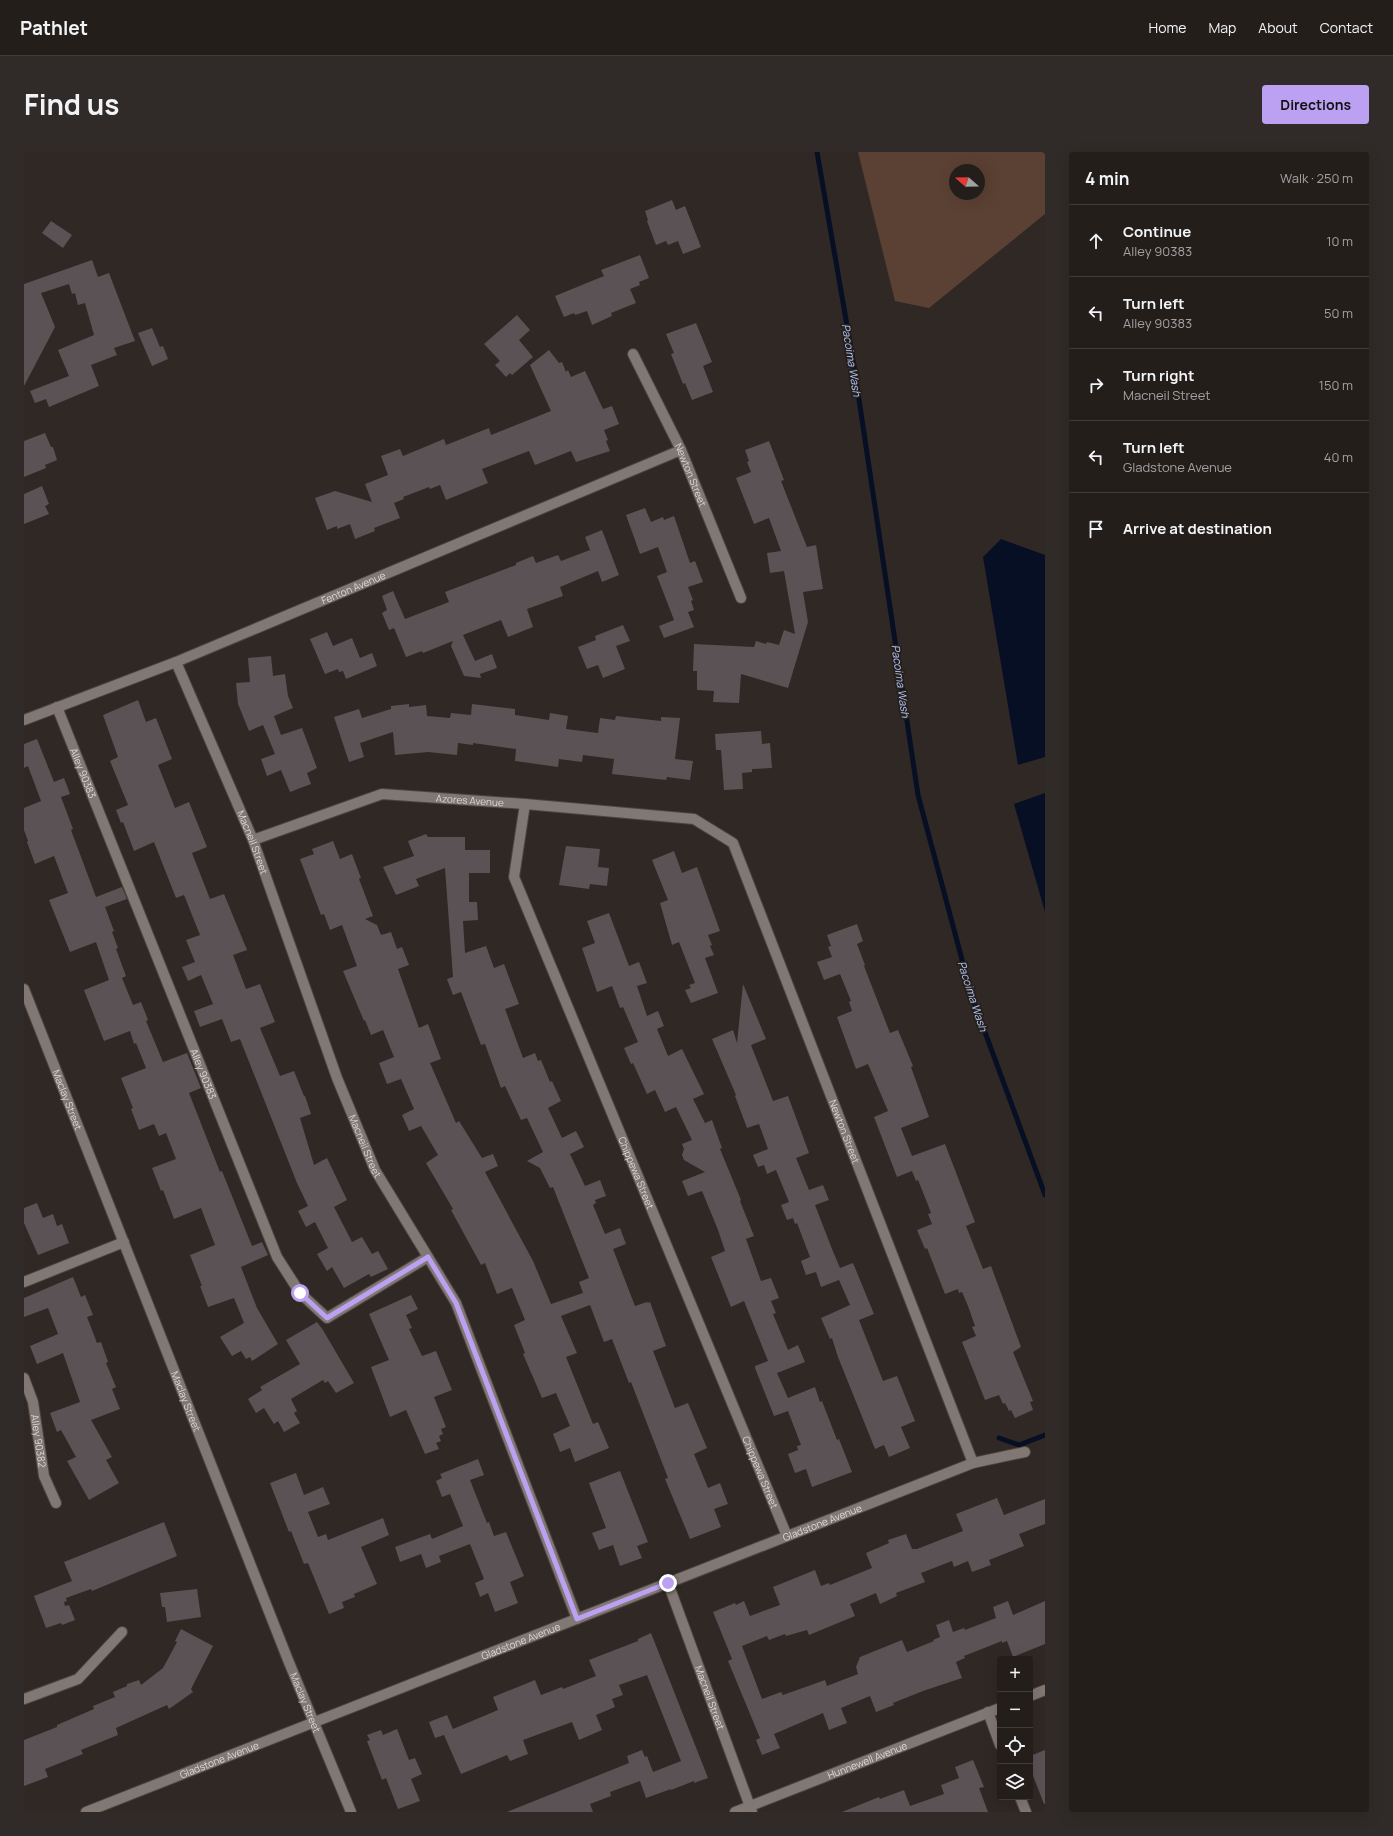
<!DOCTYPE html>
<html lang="en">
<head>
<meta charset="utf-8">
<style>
  :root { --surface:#241e1b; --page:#302b28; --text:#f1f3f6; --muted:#a3a2a3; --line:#413c3a; --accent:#bca0f2 }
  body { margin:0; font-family:Manrope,sans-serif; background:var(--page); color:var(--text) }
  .controls { position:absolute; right:12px; bottom:12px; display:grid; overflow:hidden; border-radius:4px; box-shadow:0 4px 16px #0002 }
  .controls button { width:36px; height:36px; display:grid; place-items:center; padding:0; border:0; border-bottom:1px solid var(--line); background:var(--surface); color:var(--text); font:20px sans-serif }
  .compass { position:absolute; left:925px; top:12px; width:36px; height:36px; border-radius:50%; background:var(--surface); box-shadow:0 4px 16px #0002; rotate:290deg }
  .stop { position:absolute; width:12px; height:12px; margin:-9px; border:3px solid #bca0f2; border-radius:50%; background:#fff }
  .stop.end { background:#bca0f2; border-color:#fff; box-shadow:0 1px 4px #0008 }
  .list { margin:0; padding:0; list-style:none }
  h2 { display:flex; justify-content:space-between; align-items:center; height:52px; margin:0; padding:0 16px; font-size:17px }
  h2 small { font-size:13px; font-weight:400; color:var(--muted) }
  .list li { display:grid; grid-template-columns:26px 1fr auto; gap:12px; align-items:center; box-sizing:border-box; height:72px; padding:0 16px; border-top:1px solid var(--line) }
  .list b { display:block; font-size:15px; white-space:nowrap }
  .list p { margin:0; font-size:13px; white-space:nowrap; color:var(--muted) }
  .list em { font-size:13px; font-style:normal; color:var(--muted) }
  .icon { flex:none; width:22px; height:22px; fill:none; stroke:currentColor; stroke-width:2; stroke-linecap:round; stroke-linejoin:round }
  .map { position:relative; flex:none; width:1021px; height:1660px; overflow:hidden; border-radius:4px }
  header { display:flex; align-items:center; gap:24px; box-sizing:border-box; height:56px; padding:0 20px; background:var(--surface); border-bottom:1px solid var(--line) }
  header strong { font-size:19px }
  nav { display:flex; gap:22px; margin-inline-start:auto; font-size:14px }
  .intro { display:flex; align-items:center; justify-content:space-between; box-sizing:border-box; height:96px; padding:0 24px }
  h1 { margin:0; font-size:28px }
  .button { padding:10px 18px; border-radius:4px; background:var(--accent); color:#111; font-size:14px; font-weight:700 }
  main { display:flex; gap:24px; padding:0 24px }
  aside { flex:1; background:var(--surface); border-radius:4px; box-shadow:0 4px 16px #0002 }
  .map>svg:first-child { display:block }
</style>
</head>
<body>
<header>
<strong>Pathlet</strong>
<nav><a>Home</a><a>Map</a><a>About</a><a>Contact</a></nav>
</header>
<div class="intro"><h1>Find us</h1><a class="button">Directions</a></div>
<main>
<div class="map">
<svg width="1021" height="1660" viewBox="0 0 1021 1660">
  <rect width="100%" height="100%" fill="#302824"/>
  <!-- green -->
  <path fill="#5b4133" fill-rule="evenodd" d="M834 0H1021V62L905 156 871 149ZM931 18H955V42H931Z"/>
  <!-- water -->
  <g fill="#070f24">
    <polygon points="977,387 1021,403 1021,605 994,613 959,405"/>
    <polygon points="1021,641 1021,760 990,652"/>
  </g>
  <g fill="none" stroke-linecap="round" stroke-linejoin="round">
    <!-- stream -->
    <g stroke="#070f24" stroke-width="5">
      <polyline points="793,0 830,214 894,643 948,845 1021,1043"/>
      <polyline points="975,1286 995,1293 1021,1283"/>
    </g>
  </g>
  <!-- building -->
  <g fill="#5b5255">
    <polygon points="648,48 652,58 661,54 677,95 659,102 654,89 644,93 642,89 632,93 623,69 624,68 621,59"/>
    <polygon points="27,69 48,83 39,96 18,81"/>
    <polygon points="616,103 625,126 615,130 616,133 606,137 612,151 587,161 588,164 568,173 563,159 551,163 550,161 540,165 531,144 580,124 577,118"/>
    <polygon points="68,108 74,125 85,121 111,189 90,196 93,203 67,213 75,234 25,255 22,247 11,251 6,239 45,224 34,198 70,183 61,151 54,153 51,141 48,142 45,132 17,141 31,175 0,234 0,132"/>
    <polygon points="493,163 506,178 495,188 509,205 488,223 486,221 482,225 471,213 476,209 460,192"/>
    <polygon points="672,171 688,210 679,214 689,240 668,248 661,231 659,232 647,202 650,201 642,182"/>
    <polygon points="128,176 136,195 139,194 144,207 128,214 114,181"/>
    <polygon points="525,198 535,211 538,210 542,220 544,218 547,225 561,219 579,257 588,254 595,272 580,278 584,288 582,289 586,299 552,310 547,299 511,313 505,299 458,317 464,331 422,348 416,333 406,337 405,335 379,345 380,347 370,351 376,366 350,376 351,379 331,387 326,372 313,377 313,374 303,378 291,346 311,339 348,350 341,332 364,323 357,304 376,297 379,304 420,287 422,293 465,276 467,283 527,259 506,213"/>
    <polygon points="21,281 27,295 29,295 33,308 21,313 22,316 0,325 0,289"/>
    <polygon points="745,289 760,328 757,329 783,395 792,393 799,437 779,440 784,470 764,536 717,522 715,551 689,550 690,539 673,538 673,519 669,519 670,492 730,495 732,489 742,492 743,490 755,493 760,478 771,482 760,419 746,421 743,401 757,399 745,366 730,372 712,326 727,320 723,310 725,309 721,298"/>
    <polygon points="18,334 25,352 21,354 25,362 0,372 0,342"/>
    <polygon points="621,356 627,370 639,365 640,368 650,364 666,411 671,409 679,430 664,435 669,448 667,449 670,458 664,460 670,475 640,486 635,474 650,468 633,424 643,420 634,395 616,402 602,363"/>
    <polygon points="578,378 595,423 578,430 574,419 536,435 539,444 503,457 509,475 484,485 477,468 439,483 451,509 468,502 473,516 456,522 457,526 440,524 427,494 429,489 399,501 398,499 382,505 370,476 365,478 358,461 363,458 358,444 369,439 381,467 425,450 421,440 492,413 492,411 509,404 512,411 534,403 537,409 566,398 561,385"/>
    <polygon points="599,473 606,489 592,494 601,517 579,526 574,513 563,517 554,495 572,488 571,484"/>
    <polygon points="303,480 309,494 328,486 336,506 348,501 353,514 322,527 319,519 315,520 314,517 301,522 286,487"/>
    <polygon points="247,504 249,524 261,522 264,544 269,556 250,564 257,583 278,576 293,616 283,621 287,632 266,640 257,618 243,624 237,607 251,602 239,573 225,579 214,552 212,531 226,530 224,506"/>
    <polygon points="114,548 122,570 132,566 148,607 134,613 151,656 165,650 183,695 168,701 186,747 200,742 223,798 209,803 222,837 236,832 251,870 236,876 248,905 256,924 270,919 280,944 281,944 287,962 276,966 290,1013 303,1006 323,1048 310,1055 328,1090 338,1085 348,1102 354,1099 364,1117 347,1125 345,1122 320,1136 308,1115 303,1119 293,1102 304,1096 291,1070 282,1075 274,1059 284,1054 273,1031 216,887 207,890 198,867 176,875 170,859 189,852 177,823 164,829 158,815 171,810 162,788 176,783 160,743 152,746 130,690 110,699 99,670 97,671 92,658 104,653 86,609 94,605 79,563"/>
    <polygon points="385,552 385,555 402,553 403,564 426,566 427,561 447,563 448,552 491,557 491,563 525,568 526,561 544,564 542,577 574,581 576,566 591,568 592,564 637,569 637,565 656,566 651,607 669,609 666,628 643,625 642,628 588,622 590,607 559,603 558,610 535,607 534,615 491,609 492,597 449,591 449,593 434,591 433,603 404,600 371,603 369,580 336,591 340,605 325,610 310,565 335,557 338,566 367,557 367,554"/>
    <polygon points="737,579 738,592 746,591 748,616 728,617 728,620 718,621 719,637 700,638 697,598 692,598 691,582"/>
    <polygon points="13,587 30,630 40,626 46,642 37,645 49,677 47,678 72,745 98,735 103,747 81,755 90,779 88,780 94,796 92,797 102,824 98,826 109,853 117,850 124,868 122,869 139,910 163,901 177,936 165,941 196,1020 198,1019 228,1094 238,1090 244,1103 217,1115 233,1156 254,1192 228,1209 226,1205 222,1207 217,1199 208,1204 196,1185 220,1171 210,1146 184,1155 176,1134 178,1134 166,1103 191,1093 177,1056 150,1067 139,1038 137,1039 128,1016 152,1007 142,981 135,984 130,972 115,978 107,957 109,956 97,926 122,916 112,891 110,892 106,879 80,889 60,838 85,828 72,790 46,800 25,748 44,741 30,704 11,712 3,690 4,689 0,678 0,656 17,649 4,614 0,616 0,592"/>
    <polygon points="402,682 404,685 441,685 441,698 466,698 466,721 445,721 445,750 453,750 454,768 439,769 441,801 462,794 470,816 480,812 495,852 481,857 499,906 511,901 514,909 517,908 526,930 528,929 537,949 524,956 538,986 552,979 560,995 546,1002 561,1034 576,1028 582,1044 571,1048 572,1051 569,1053 581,1082 596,1076 602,1092 589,1097 611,1154 623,1150 624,1151 626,1150 642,1194 629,1199 651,1256 664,1251 683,1296 670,1302 684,1336 696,1331 704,1352 690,1357 697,1375 666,1387 641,1327 644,1326 607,1230 605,1231 588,1187 580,1190 566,1153 537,1164 553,1201 542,1205 569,1272 574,1270 585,1296 551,1310 546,1296 536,1300 529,1282 546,1274 532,1241 518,1246 499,1202 501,1201 490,1173 501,1168 488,1136 473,1142 461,1111 457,1113 427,1058 429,1057 402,1011 414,1003 397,974 385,979 378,963 390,957 377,927 363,932 355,911 370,905 359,878 347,883 341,868 340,869 319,819 333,814 318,773 306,778 300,762 297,763 276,707 290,702 288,697 309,689 316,707 328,702 337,726 335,727 349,764 341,767 353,773 357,783 367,780 373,797 378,795 385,813 374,817 395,876 404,872 417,907 406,911 432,971 435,969 458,1006 469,1002 474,1014 461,1020 509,1109 527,1152 559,1141 555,1130 565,1126 529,1035 526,1036 516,1016 503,1009 519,1000 503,966 497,968 481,934 477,936 461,892 457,893 437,840 429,843 423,827 429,825 421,716 392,727 395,734 372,743 359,715 390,704 384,689"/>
    <polygon points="542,694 576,697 574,715 585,716 583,734 566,732 565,737 535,733"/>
    <polygon points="650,699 658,721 673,715 696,779 684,783 688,793 686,794 690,803 681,806 694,841 667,851 661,838 667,836 665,833 671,831 655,790 648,793 636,751 644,748 628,708"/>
    <polygon points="585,761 605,814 615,810 623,831 613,834 623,864 634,859 640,874 633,877 644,904 658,897 680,942 669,947 681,971 688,968 698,996 696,997 717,1048 716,1049 730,1084 722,1087 737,1129 747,1126 755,1146 747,1149 752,1161 749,1162 764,1198 774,1193 781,1210 753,1221 764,1246 791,1235 796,1250 798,1249 813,1288 815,1287 828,1320 788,1335 782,1317 771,1321 764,1302 774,1298 773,1294 777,1293 764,1259 750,1264 731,1216 731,1214 744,1209 720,1149 707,1155 687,1105 701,1099 694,1078 678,1039 664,1044 658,1029 681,1020 660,1008 658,1003 660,997 658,992 668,988 652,955 641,960 631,938 623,942 609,911 607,912 600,896 614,890 599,855 596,856 588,834 573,840 558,796 571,791 563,769"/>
    <polygon points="833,772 839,789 833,792 841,813 840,814 866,881 874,878 889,914 887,915 905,965 877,976 888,1004 921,992 951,1070 942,1074 959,1117 967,1114 997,1195 989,1200 1009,1249 1006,1250 1009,1258 991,1266 987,1258 985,1259 981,1251 979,1252 975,1243 961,1248 938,1190 952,1184 948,1175 951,1174 944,1154 938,1140 935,1141 934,1137 921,1142 903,1096 901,1097 893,1078 908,1072 904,1062 907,1061 904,1053 894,1028 892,1029 888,1019 873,1025 850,965 864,959 844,912 832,917 813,865 828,859 825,850 827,849 816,822 800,828 793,810 808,805 804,795 807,794 803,783"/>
    <polygon points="719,832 742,887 727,893 749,949 764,944 785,1001 772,1006 785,1038 799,1033 805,1048 791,1053 808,1097 816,1116 829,1111 850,1162 835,1168 859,1229 873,1224 891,1269 877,1275 886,1296 865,1305 860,1293 851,1297 814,1205 808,1186 806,1187 797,1166 826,1153 815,1128 797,1135 792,1120 782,1123 777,1109 786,1105 773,1071 771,1072 769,1066 763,1068 757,1053 765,1050 752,1018 743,1022 740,1013 734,1015 729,1003 744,997 735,972 723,976 711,944 712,943 688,887 709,878 713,891"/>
    <polygon points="13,1051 19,1066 29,1062 33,1074 38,1072 45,1091 14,1103 0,1071 0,1056"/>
    <polygon points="49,1125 57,1145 61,1143 69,1163 63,1165 73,1191 77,1190 84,1210 82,1211 92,1235 88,1237 96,1257 67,1268 88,1305 82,1308 95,1331 65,1348 43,1309 52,1305 37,1278 33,1280 26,1261 56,1250 39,1201 13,1212 6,1194 34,1182 24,1156 0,1165 0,1146"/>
    <polygon points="387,1143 394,1157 382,1163 388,1176 385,1177 398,1204 412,1199 428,1238 410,1245 422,1275 417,1277 419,1282 415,1284 417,1289 412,1291 415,1297 401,1302 382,1258 366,1265 347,1215 365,1208 345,1162"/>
    <polygon points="293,1170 299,1178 330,1231 312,1241 304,1229 301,1231 299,1228 267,1247 273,1259 270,1261 276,1271 260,1280 254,1269 250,1272 240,1256 232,1261 224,1247 238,1238 236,1235 276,1212 262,1188"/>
    <polygon points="454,1307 460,1323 446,1328 463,1371 465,1370 470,1384 482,1380 500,1424 486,1430 494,1451 471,1460 464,1441 456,1445 451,1431 460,1427 446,1392 415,1404 417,1410 402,1416 397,1402 376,1410 371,1395 406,1382 408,1387 439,1374 426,1342 418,1345 412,1329 418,1326 416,1322"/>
    <polygon points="596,1319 624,1390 613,1394 618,1406 596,1414 589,1393 575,1398 568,1381 582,1376 565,1331"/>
    <polygon points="272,1321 280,1343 299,1335 306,1352 284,1360 294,1385 302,1382 304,1388 359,1366 365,1383 337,1395 353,1432 330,1442 331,1445 318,1450 320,1456 305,1462 284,1411 280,1412 267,1379 265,1380 246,1331"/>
    <polygon points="973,1346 980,1363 1021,1347 1021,1372 995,1382 1000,1394 965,1408 967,1413 948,1420 944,1409 930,1415 928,1409 897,1421 901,1430 872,1441 873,1444 856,1452 852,1441 826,1452 831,1464 785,1483 783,1478 762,1484 761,1482 745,1488 743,1484 718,1494 738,1547 757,1540 759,1543 801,1528 803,1534 834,1522 832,1515 836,1505 878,1488 883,1500 910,1489 909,1488 916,1485 912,1473 925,1468 929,1480 940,1476 941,1478 972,1466 969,1455 984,1449 989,1463 1021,1449 1021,1492 989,1505 983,1489 978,1491 978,1489 940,1504 941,1506 932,1510 938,1526 899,1539 869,1551 870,1553 852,1560 846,1544 817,1556 823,1571 805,1578 799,1561 750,1582 756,1596 738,1603 732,1588 736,1586 704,1509 708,1507 689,1460 711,1451 712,1453 720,1449 726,1464 756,1453 749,1435 791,1418 797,1434 805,1431 806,1433 848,1416 842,1401 865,1391 864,1388 882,1382 888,1397 893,1397 939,1379 932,1362"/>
    <polygon points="140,1370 153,1404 68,1439 67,1437 42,1446 43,1449 40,1450 41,1454 45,1453 51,1468 38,1473 37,1471 22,1476 10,1444 48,1429 40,1410"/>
    <polygon points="173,1437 177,1465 143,1470 141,1455 138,1455 136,1441"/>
    <polygon points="157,1477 189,1494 167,1537 169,1540 145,1557 143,1553 92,1576 94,1583 57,1598 59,1602 21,1617 24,1625 0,1634 0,1588 33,1575 33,1573 70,1557 69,1554 91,1545 89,1540 103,1534 103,1532 115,1528 117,1533 139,1516 153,1490 151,1489"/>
    <polygon points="627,1481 684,1626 670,1631 670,1629 647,1638 647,1637 622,1646 616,1629 586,1640 587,1644 566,1652 569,1660 483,1660 605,1611 603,1604 618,1598 621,1605 623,1604 629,1620 657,1609 623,1523 595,1533 599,1543 588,1547 591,1555 572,1563 578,1578 555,1588 548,1570 499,1588 504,1602 486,1609 483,1603 437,1622 420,1583 411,1586 405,1570 423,1563 429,1577 474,1558 469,1545 511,1528 517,1543 538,1535 539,1537 572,1524 565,1508 614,1489 614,1487"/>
    <polygon points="373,1577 385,1608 391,1606 398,1622 387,1627 396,1649 374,1657 362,1626 358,1628 343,1589 346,1588 343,1583 357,1578 359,1583"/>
    <polygon points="1021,1598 1021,1652 1020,1652 1006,1616 1006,1604"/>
    <polygon points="949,1608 960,1635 955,1636 964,1660 818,1660 855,1645 856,1647 880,1638 886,1654 920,1642 917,1633 935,1626 931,1615"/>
  </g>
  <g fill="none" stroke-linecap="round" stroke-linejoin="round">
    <defs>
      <g id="minor">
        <path id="s1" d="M609 202 657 298 717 446"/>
        <path id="s2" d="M152 510 229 688 313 926 351 1018 432 1151 553 1467"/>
        <path id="s3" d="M33 555 253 1105 276 1141 303 1166 404 1105"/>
        <path id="s4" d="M0 568 152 510 657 298"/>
        <path id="s5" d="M501 652 490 725 763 1384"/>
        <path id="s6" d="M229 688 358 642 501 652 670 667 709 691 949 1311"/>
        <path id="s7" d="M0 837 264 1508 327 1660"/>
        <polyline points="0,1130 100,1090"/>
        <path id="s8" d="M0 1226 9 1250 20 1324 32 1351"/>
        <path id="s9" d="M644 1431 728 1660"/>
        <polyline points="1006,1544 1021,1538"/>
        <polyline points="0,1547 54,1527 98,1480"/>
        <polyline points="964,1560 976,1593"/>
        <polyline points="996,1645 1002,1660"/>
        <path id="s10" d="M62 1660 949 1311 1001 1300"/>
        <path id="s11" d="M711 1660 976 1556"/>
      </g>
    </defs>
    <!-- minor casing -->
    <use href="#minor" stroke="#4b4541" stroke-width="12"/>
    <!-- minor -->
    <use href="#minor" stroke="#817773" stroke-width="10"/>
  </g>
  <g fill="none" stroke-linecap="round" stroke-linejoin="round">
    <!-- route -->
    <polyline stroke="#bca0f2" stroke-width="5" points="276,1141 303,1166 404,1105 432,1151 553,1467 644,1431"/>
  </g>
  <g text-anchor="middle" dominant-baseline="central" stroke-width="3.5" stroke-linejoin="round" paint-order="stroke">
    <!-- street labels -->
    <g font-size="10" fill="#ddd8d5" stroke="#261e1b">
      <text stroke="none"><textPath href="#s1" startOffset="134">Newton Street</textPath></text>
      <text stroke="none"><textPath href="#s4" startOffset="355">Fenton Avenue</textPath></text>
      <text stroke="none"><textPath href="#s3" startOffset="71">Alley 90383</textPath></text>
      <text stroke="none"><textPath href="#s6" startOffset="225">Azores Avenue</textPath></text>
      <text stroke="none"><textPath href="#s2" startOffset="196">Macneil Street</textPath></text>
      <text stroke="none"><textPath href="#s3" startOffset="395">Alley 90383</textPath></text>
      <text stroke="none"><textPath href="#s7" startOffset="119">Maclay Street</textPath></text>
      <text stroke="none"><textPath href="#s6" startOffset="805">Newton Street</textPath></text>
      <text stroke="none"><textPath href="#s2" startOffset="520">Macneil Street</textPath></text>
      <text stroke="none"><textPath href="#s5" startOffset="394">Chippewa Street</textPath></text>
      <text stroke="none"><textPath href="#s7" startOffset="443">Maclay Street</textPath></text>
      <text stroke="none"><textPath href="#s8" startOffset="65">Alley 90382</textPath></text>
      <text stroke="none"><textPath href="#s5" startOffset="718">Chippewa Street</textPath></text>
      <text stroke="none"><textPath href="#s10" startOffset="791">Gladstone Avenue</textPath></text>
      <text stroke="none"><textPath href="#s10" startOffset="467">Gladstone Avenue</textPath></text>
      <text stroke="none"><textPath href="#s9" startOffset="122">Macneil Street</textPath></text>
      <text stroke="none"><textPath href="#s7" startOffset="767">Maclay Street</textPath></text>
      <text stroke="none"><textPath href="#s10" startOffset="143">Gladstone Avenue</textPath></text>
      <text stroke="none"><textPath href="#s11" startOffset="142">Hunnewell Avenue</textPath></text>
    </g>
    <!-- water labels -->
    <g font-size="11" font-style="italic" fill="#b0c8f9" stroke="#261e1b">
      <text transform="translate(828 208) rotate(81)">Pacoima Wash</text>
      <text transform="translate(877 529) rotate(82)">Pacoima Wash</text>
      <text transform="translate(949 844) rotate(72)">Pacoima Wash</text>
    </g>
  </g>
</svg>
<div class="controls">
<button>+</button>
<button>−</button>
<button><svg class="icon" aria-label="locate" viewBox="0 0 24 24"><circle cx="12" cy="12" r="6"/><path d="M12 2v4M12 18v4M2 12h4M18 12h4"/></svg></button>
<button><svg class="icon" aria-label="layers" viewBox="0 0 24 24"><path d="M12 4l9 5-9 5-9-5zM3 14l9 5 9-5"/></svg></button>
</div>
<svg class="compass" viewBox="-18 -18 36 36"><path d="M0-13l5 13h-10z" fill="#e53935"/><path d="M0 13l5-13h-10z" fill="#a3a2a3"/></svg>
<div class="stop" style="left:276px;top:1141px"></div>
<div class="stop end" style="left:644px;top:1431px"></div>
</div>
<aside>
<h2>4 min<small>Walk · 250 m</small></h2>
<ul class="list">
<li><svg class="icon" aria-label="ahead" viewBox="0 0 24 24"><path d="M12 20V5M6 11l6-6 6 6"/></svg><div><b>Continue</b><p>Alley 90383</p></div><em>10 m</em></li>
<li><svg class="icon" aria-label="left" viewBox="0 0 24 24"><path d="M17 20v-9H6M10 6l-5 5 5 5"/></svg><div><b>Turn left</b><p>Alley 90383</p></div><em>50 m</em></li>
<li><svg class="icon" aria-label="right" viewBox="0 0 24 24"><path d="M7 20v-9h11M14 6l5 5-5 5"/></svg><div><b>Turn right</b><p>Macneil Street</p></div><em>150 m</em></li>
<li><svg class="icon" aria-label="left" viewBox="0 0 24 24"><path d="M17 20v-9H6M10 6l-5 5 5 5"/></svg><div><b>Turn left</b><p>Gladstone Avenue</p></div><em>40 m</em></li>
<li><svg class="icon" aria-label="arrive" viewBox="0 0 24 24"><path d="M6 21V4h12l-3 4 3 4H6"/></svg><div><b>Arrive at destination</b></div></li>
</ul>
</aside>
</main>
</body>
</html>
